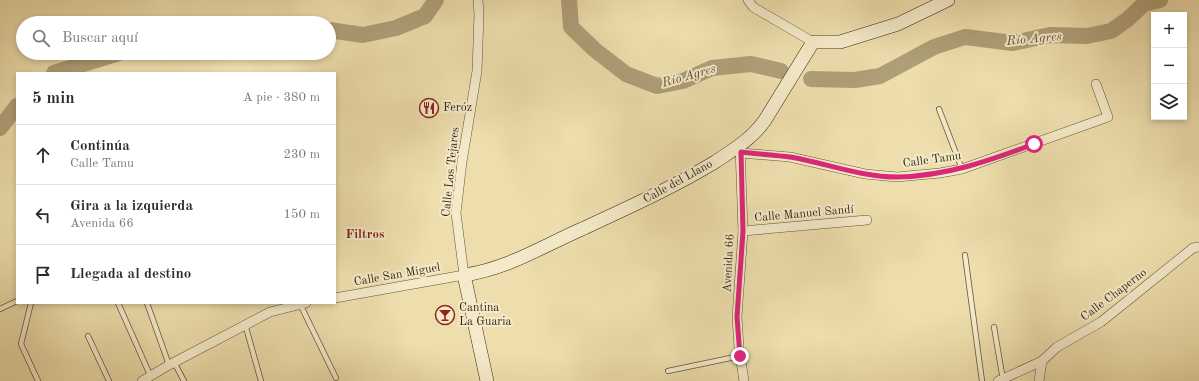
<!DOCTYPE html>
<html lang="es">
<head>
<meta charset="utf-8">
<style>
  :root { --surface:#fff; --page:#f2f2f3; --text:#2b2b33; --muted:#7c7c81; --line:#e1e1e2 }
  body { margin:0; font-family:"Old Standard TT",serif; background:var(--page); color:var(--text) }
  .controls { position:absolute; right:12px; top:12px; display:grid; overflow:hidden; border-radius:0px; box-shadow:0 2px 6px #0003 }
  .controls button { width:36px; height:36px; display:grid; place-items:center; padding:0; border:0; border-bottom:1px solid var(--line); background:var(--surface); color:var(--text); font:20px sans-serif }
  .stop { position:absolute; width:12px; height:12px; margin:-9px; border:3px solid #db2777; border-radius:50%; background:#fff }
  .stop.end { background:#db2777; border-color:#fff; box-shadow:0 1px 4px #0008 }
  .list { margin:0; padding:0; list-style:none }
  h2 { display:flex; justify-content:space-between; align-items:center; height:52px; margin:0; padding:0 16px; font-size:17px }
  h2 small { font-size:13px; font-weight:400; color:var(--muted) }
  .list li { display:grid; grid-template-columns:26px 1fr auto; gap:12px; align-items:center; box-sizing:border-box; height:60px; padding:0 16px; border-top:1px solid var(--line) }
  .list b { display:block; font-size:15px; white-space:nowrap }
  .list p { margin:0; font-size:13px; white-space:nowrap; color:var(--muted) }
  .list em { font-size:13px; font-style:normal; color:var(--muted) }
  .icon { flex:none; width:22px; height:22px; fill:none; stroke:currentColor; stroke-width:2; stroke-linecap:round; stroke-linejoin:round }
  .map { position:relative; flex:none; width:1199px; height:381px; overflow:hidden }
  .search { position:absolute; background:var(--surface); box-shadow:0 2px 6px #0003; left:16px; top:16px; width:320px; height:44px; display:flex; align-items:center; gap:10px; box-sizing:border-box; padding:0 14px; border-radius:22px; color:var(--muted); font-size:15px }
  .panel { position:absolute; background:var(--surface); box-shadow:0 2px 6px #0003; left:16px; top:72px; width:320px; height:232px; border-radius:0px }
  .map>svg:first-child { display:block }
</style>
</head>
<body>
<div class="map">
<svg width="1199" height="381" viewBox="0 0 1199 381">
  <rect width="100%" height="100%" fill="#eedead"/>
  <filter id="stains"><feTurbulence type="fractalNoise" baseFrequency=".005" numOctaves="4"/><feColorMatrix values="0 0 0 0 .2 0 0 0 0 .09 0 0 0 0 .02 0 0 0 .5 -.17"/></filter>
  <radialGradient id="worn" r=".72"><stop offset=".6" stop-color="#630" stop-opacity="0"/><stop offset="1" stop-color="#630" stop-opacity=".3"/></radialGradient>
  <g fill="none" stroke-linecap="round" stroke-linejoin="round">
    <!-- river -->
    <g stroke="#af9f78" stroke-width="16">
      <polyline points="569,0 571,27 595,50 626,74 657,86 683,81 712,68 751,64 781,71"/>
      <polyline points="329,30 363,35 396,28 425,16 436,0"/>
      <polyline points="54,73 119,53"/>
      <polyline points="811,79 855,80 880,76 934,47 965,37 1013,43 1050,35 1087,36 1111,31 1128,19 1144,4 1160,0"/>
      <polyline points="0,128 17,106"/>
    </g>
    <defs>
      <g id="lane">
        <polyline points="939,109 962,169"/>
        <polyline points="965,255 982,381"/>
        <polyline points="31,303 21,344 38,381"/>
        <polyline points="118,303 150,375"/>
        <polyline points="147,303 169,365"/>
        <polyline points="300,304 336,378"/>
        <polyline points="0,309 17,301"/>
        <polyline points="245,324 261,381"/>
        <polyline points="994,327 1003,380"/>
        <polyline points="88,336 109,381"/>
        <polyline points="174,362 184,381"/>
        <polyline points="668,371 740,356"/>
      </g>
      <g id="street">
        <polyline points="748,0 753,7 813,42"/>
        <polyline points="740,147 743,231 737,317 739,348 744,381"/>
        <polyline points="741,153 790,157 865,174 897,177 940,173 962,169 1108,117 1096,84"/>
        <polyline points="743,231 867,220"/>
        <polyline points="335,298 464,275 456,213 462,162 477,71 479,14 478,0"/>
        <polyline points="142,381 169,365 270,312 306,303"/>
        <polyline points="998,381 1042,361 1057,347 1101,322 1193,248 1199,247"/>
        <polyline points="1039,381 1042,361"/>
      </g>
      <path id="secondary" d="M487 381 464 275C507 269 543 246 582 229 627 208 672 188 715 162 734 149 752 139 765 120L813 42H840L898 24 948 0"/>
    </defs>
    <!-- lane casing -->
    <use href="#lane" stroke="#625438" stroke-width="6"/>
    <!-- street casing -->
    <use href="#street" stroke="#625438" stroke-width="10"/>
    <!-- secondary casing -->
    <use href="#secondary" stroke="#342611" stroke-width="14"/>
    <!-- lane -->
    <use href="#lane" stroke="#f4eaca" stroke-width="4.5"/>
    <!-- street -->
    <use href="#street" stroke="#f4eaca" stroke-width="9"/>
    <!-- secondary -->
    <use href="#secondary" stroke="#f4eaca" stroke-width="13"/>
  </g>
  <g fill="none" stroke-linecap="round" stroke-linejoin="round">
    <!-- route -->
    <path stroke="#db2777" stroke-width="5" d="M740 356 737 317 743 231 741 152C757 154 774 155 790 157 826 163 860 177 898 177 946 176 989 161 1034 144"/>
  </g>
  <!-- icons -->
  <defs>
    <symbol id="restaurant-ring" viewBox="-11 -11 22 22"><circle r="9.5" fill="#f4eaca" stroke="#8f2418" stroke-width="1.5"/><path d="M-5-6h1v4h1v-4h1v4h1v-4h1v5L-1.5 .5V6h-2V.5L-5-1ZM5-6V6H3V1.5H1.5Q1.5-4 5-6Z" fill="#8f2418"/></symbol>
    <symbol id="bar-ring" viewBox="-11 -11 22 22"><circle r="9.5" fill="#f4eaca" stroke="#8f2418" stroke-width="1.5"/><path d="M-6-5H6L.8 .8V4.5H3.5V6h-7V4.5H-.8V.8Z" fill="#8f2418"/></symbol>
  </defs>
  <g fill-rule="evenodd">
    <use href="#restaurant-ring" x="418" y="97" width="22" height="22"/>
    <use href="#bar-ring" x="434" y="304" width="22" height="22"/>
  </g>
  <g text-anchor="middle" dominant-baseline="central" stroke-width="4" stroke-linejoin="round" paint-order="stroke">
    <!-- poi labels -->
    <g font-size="12" fill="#342611" stroke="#f4eaca" text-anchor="start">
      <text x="443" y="108">Feróz</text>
      <text x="459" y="308">Cantina<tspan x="459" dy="14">La Guaria</tspan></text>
    </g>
    <!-- street labels -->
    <g font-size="12" fill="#342611" stroke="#f4eaca">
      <text transform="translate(932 160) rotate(-8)">Calle Tamu</text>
      <text transform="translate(451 172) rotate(-84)">Calle Los Tejares</text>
      <text transform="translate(678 182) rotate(-29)">Calle del Llano</text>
      <text transform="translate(804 214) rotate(-5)">Calle Manuel Sandí</text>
      <text transform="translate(729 263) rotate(-87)">Avenida 66</text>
      <text transform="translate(397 275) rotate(-10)">Calle San Miguel</text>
      <text transform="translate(1114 295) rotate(-37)">Calle Chaperno</text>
    </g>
    <!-- water labels -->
    <g font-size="13" font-style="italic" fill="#5f5035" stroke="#f4eaca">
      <text transform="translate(1034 39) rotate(-5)">Río Agres</text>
      <text transform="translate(689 76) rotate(-16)">Río Agres</text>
    </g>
    <!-- neighbourhood labels -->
    <g font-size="13" font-weight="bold" fill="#7a1f14" stroke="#f4eaca">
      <text x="365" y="234">Filtros</text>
    </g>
  </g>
  <rect width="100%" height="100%" filter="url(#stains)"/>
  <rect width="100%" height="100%" fill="url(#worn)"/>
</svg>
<div class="controls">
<button>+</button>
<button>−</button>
<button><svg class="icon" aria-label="layers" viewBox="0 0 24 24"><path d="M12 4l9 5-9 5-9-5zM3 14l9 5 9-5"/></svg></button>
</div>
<div class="stop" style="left:1034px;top:144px"></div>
<div class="stop end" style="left:740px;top:356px"></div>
<div class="search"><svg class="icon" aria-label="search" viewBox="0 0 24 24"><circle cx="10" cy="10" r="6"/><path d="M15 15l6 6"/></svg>Buscar aquí</div>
<section class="panel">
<h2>5 min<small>A pie · 380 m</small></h2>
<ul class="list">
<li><svg class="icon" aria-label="ahead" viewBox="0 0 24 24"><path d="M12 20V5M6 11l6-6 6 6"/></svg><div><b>Continúa</b><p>Calle Tamu</p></div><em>230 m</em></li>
<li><svg class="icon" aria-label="left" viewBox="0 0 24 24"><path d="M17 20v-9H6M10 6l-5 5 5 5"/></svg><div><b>Gira a la izquierda</b><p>Avenida 66</p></div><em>150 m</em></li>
<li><svg class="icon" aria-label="arrive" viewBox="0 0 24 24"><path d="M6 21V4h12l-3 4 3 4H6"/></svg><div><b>Llegada al destino</b></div></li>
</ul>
</section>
</div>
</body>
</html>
